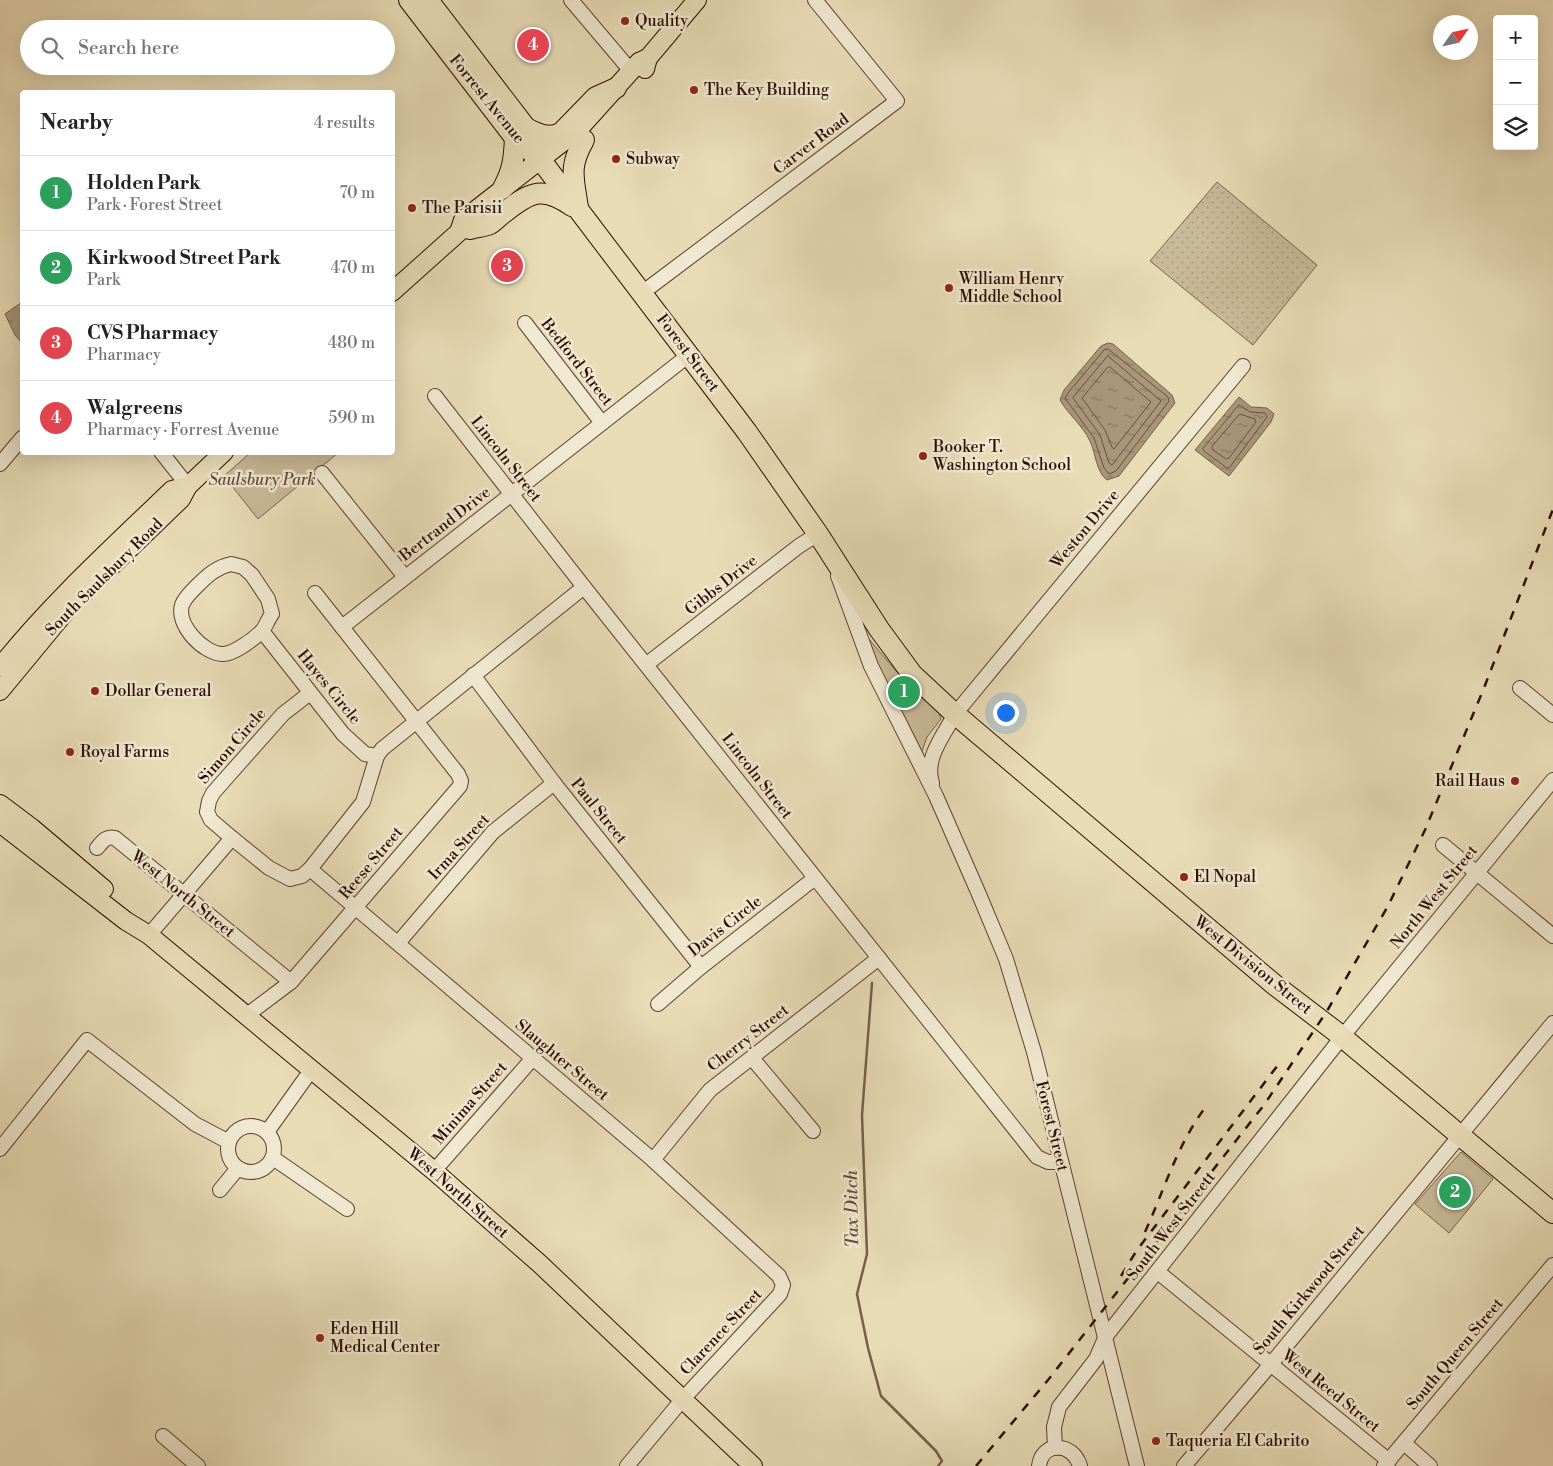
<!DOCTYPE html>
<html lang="en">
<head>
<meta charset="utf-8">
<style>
  :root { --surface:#fff; --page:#f6f6f6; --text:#222; --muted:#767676; --line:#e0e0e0; --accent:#7c3aed }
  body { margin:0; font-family:"Libre Bodoni",serif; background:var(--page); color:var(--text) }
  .controls { position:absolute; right:15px; top:15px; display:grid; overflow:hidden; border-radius:5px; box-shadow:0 5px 20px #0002 }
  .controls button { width:45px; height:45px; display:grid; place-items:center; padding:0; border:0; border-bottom:1px solid var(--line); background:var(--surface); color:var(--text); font:25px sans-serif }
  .compass { position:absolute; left:1433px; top:15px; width:45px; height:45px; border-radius:50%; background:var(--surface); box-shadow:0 5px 20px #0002; rotate:56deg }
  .you { position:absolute; left:1005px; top:712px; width:18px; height:18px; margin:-12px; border:4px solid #fff; border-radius:50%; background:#1a73e8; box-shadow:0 0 0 8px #1a73e833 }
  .badge { display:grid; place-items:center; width:32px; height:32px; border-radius:50%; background:var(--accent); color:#fff; font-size:16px; font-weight:700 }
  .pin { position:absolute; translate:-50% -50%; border:2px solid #fff; box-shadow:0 1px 5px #0006 }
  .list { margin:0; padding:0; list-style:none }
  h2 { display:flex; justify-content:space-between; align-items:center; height:65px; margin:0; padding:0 20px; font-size:21px }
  h2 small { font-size:16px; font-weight:400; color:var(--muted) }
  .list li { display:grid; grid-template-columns:32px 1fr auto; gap:15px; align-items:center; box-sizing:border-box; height:75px; padding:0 20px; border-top:1px solid var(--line) }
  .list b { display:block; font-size:19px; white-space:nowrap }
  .list p { margin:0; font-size:16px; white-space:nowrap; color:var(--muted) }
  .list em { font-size:16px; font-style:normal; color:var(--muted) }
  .icon { flex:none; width:28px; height:28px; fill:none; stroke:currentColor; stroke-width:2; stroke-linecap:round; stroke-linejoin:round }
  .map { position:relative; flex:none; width:1553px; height:1466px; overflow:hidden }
  .search { position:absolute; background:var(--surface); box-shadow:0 5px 20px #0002; left:20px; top:20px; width:375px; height:55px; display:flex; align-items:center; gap:12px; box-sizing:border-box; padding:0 18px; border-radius:28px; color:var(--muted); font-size:19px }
  .panel { position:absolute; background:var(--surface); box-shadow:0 5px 20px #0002; left:20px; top:90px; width:375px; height:365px; border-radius:5px }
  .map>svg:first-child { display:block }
</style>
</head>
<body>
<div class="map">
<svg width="1553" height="1466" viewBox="0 0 1553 1466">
  <defs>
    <pattern id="grass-dots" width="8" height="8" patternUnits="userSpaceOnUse" patternTransform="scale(1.25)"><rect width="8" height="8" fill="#c8b998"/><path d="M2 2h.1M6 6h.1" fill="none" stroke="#ac9e81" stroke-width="1.8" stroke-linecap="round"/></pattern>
    <pattern id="water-ripples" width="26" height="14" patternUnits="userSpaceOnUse" patternTransform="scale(1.25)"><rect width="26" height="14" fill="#a89679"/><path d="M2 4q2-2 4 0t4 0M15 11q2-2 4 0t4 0" fill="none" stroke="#897961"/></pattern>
  </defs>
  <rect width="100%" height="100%" fill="#e8dcb7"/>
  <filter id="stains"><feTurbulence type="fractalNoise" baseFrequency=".004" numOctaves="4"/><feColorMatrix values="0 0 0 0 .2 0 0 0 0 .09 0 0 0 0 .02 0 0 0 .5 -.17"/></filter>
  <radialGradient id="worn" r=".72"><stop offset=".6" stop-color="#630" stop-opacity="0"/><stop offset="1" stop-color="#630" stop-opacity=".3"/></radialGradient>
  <!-- grass -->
  <polygon fill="url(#grass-dots)" stroke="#7a634c" points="1217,182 1317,265 1253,345 1150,261"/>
  <!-- park -->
  <g fill="#c8b998" stroke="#7a634c">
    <polygon points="250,453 338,453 258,519 224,476"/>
    <polygon points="869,639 897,672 939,713 941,719 927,737 920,757 867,641"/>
    <polygon points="1461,1152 1493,1179 1449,1233 1415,1204"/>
  </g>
  <!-- water -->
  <g fill="url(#water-ripples)" stroke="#765f49">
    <polygon points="22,302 22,343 15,335 5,314"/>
    <path d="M1108 343 1113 344 1172 395 1175 403 1119 476 1107 480C1096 472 1096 454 1090 441 1083 426 1068 414 1060 400L1064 390 1101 346Z"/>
    <polygon points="1239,397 1251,407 1267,408 1274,414 1271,422 1229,476 1195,450"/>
  </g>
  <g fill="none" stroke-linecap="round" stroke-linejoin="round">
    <!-- shore -->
    <g stroke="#6a523c" stroke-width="1">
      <polygon points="1108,349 1168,397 1169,401 1116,471 1109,474 1104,468 1094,438 1065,398 1068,393 1104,350"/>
      <polygon points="1108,356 1161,401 1112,465 1109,463 1100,435 1073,398"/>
      <polygon points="1110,367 1151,402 1114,449 1112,447 1105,430 1082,398 1107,368"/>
      <polygon points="1239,405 1250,412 1265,413 1267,417 1230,467 1227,468 1204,451 1203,449"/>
      <polygon points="1240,414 1255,419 1256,422 1229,458 1226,459 1213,450 1212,447"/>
    </g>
    <!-- stream -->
    <polyline stroke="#765f49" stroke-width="2.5" points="872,983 862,1115 867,1254 857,1294 868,1348 881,1396 936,1451 942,1461 938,1466"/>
    <defs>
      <g id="minor">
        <polyline points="571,0 631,71"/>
        <polyline points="642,293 897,101 815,0"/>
        <polyline points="525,323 602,423"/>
        <polyline points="435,396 584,587 1037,1157 1048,1162 1061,1162"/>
        <polyline points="161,452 188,486"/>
        <polyline points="0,464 22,438"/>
        <polyline points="322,473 405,577"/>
        <path d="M231 564 243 567 252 575 268 599 272 614C268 619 266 626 262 631 255 638 233 655 222 654 203 653 176 625 182 605 185 597 193 590 199 584 208 575 217 567 231 564Z"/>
        <polyline points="838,576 871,666 936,796 978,892 1006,959 1034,1052 1137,1466"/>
        <polyline points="342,627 689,355"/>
        <polyline points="262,631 343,734 365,754 377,756"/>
        <polyline points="647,664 799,546 818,534"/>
        <polyline points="473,675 554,783 701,967"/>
        <polyline points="1520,688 1553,715"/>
        <polyline points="310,693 283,714 228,776 213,793 209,801 207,812 211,820 232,838 269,868 290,879 302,876 310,869 363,802 377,756 382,749 584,587"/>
        <path d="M932 783C924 758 944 735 955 714L1243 366"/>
        <polyline points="1443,845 1553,936"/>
        <path d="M97 848C103 841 106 836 115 838L291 982"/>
        <polyline points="310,869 653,1160 779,1276 783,1285 780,1294 682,1400 627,1466"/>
        <polyline points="149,935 232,838"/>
        <polyline points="398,943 493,832 554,783"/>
        <polyline points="658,1004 701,967 815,878"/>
        <polyline points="247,1015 291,982 460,786 461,781 458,774 315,593"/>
        <polyline points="752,1058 813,1131"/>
        <circle cx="251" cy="1149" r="23"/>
        <polyline points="267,1132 312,1069"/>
        <polyline points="0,1149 87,1040 195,1124 229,1142"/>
        <polyline points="273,1158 347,1209"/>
        <polyline points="653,1160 710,1090 879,958"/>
        <polyline points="434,1171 533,1058"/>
        <polyline points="220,1190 238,1168"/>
        <polyline points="1158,1272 1389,1461"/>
        <polyline points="163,1436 198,1466"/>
        <polyline points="1404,1443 1430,1466"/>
        <polyline points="1055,1448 1054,1427 1059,1407 1096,1359 1106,1336 1342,1037 1553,780"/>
        <path d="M1039 1466C1042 1441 1073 1442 1080 1466"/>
        <polyline points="1184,1466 1271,1364 1553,1023"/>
        <polyline points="1384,1466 1553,1265"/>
      </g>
      <g id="major">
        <polyline points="645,69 648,58 697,0"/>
        <polyline points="392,292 459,232 463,220 577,131 639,62 648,58"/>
        <path d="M0 667C52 602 113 547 172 490L188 486"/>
        <polyline points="0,691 71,605 181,499 188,486 224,452"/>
        <polyline points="0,804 32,828 104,889"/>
        <polyline points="0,823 126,921 149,935 434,1171 540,1264 753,1466"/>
      </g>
      <g id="highway">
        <polyline points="409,0 515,138 535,155"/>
        <polyline points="428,0 526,128 540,159 747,432 818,534 879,629 912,674 955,714 1276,986 1335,1031 1553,1213"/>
        <path d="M526 128C538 134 548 139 561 133L596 97 616 88"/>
        <path d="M503 188C513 170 514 158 515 138"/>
        <path d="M578 208C574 178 568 168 584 140"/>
        <path d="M470 229C476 227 484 227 490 224 495 221 500 215 505 212 531 191 544 186 572 206"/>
      </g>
    </defs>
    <!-- minor casing -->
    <use href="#minor" stroke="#5b412e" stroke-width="16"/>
    <!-- major casing -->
    <use href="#major" stroke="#2c0d00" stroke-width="20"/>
    <!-- highway casing -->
    <use href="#highway" stroke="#2c0d00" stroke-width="22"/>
    <!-- minor -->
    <use href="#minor" stroke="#f0e8d0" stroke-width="14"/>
    <!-- major -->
    <use href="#major" stroke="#e8dcb7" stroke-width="18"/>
    <!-- highway -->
    <use href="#highway" stroke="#e8dcb7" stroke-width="20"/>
    <!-- rail -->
    <g stroke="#2c0d00" stroke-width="2.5" stroke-dasharray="9 9" stroke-linecap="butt">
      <path d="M1145 1232C1165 1188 1178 1142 1208 1104"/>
      <polyline points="1121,1276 1137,1250 1278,1065"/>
      <polyline points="976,1466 1048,1380 1264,1105 1327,1011 1388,906 1425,830 1484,688 1553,509"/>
    </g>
  </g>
  <!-- markers -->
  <g fill="#8f2418" stroke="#f0e8d0" stroke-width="2">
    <circle cx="625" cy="21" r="5"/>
    <circle cx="694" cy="90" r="5"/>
    <circle cx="616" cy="159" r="5"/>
    <circle cx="412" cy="208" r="5"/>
    <circle cx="949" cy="288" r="5"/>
    <circle cx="923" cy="456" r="5"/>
    <circle cx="95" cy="691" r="5"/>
    <circle cx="70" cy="752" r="5"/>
    <circle cx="1515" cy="781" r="5"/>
    <circle cx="1184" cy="877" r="5"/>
    <circle cx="320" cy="1338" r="5"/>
    <circle cx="1156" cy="1441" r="5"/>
  </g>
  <g text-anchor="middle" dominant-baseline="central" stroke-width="5" stroke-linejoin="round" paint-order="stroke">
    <!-- poi labels -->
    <g font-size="16" fill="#2c0d00" stroke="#f0e8d0" text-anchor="start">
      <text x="635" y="21">Quality</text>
      <text x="704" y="90">The Key Building</text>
      <text x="626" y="159">Subway</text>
      <text x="422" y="208">The Parisii</text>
      <text x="959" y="279">William Henry<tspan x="959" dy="18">Middle School</tspan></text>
      <text x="933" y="447">Booker T.<tspan x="933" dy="18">Washington School</tspan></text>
      <text x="105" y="691">Dollar General</text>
      <text x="80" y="752">Royal Farms</text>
      <text x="1505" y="781" text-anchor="end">Rail Haus</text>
      <text x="1194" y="877">El Nopal</text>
      <text x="330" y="1329">Eden Hill<tspan x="330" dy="18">Medical Center</tspan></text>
      <text x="1166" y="1441">Taqueria El Cabrito</text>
    </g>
    <!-- street labels -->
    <g font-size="16" fill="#2c0d00" stroke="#f0e8d0">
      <text transform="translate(487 99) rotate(51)">Forrest Avenue</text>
      <text transform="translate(811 144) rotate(-37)">Carver Road</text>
      <text transform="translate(688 353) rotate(53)">Forest Street</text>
      <text transform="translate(577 362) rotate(52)">Bedford Street</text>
      <text transform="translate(506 459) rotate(52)">Lincoln Street</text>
      <text transform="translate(445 524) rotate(-38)">Bertrand Drive</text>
      <text transform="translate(1085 529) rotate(-50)">Weston Drive</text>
      <text transform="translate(104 577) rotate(-45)">South Saulsbury Road</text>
      <text transform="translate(721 585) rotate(-38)">Gibbs Drive</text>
      <text transform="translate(329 687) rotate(51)">Hayes Circle</text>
      <text transform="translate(232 746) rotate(-49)">Simon Circle</text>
      <text transform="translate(757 776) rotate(52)">Lincoln Street</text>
      <text transform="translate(599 811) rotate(51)">Paul Street</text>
      <text transform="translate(459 847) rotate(-48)">Irma Street</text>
      <text transform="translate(371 863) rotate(-50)">Reese Street</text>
      <text transform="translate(183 894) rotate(39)">West North Street</text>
      <text transform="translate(1434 897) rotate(-51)">North West Street</text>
      <text transform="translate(725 926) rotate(-38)">Davis Circle</text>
      <text transform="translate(1253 965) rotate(39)">West Division Street</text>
      <text transform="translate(748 1038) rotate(-38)">Cherry Street</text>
      <text transform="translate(562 1060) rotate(40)">Slaughter Street</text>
      <text transform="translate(470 1103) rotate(-49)">Minima Street</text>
      <text transform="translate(1052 1126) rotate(76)">Forest Street</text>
      <text transform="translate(458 1193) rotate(41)">West North Street</text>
      <text transform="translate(1171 1226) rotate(-52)">South West Streett</text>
      <text transform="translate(1309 1290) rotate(-50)">South Kirkwood Street</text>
      <text transform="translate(721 1332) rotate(-47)">Clarence Street</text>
      <text transform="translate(1455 1354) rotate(-50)">South Queen Street</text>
      <text transform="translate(1331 1391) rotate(39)">West Reed Street</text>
    </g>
    <!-- park labels -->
    <g font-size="16" font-style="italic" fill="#634935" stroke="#f0e8d0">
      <text x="262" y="480">Saulsbury Park</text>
    </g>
    <!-- water labels -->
    <g font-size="18" font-style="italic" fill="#644b36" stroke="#f0e8d0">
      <text transform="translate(852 1209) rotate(-91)">Tax Ditch</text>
    </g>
  </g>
  <rect width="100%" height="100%" filter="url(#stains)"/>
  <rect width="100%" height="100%" fill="url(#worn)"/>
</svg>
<div class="controls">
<button>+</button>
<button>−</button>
<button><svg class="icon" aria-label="layers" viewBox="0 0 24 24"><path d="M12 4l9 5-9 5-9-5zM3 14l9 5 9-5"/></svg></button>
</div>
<svg class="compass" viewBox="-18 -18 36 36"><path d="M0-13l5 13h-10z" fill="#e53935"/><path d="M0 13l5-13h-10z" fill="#767676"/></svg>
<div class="you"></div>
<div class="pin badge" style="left:904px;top:692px;background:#2e9e5b">1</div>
<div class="pin badge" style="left:1455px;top:1192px;background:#2e9e5b">2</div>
<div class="pin badge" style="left:507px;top:266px;background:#e0444e">3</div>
<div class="pin badge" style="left:533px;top:45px;background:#e0444e">4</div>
<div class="search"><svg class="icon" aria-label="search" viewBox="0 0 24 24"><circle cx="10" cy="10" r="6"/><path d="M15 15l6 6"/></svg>Search here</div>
<section class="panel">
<h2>Nearby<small>4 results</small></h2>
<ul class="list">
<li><span class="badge" style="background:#2e9e5b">1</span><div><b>Holden Park</b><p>Park · Forest Street</p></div><em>70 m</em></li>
<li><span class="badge" style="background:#2e9e5b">2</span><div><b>Kirkwood Street Park</b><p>Park</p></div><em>470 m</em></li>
<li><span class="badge" style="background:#e0444e">3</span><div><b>CVS Pharmacy</b><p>Pharmacy</p></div><em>480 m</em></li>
<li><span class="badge" style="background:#e0444e">4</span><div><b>Walgreens</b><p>Pharmacy · Forrest Avenue</p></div><em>590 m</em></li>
</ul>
</section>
</div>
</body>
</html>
